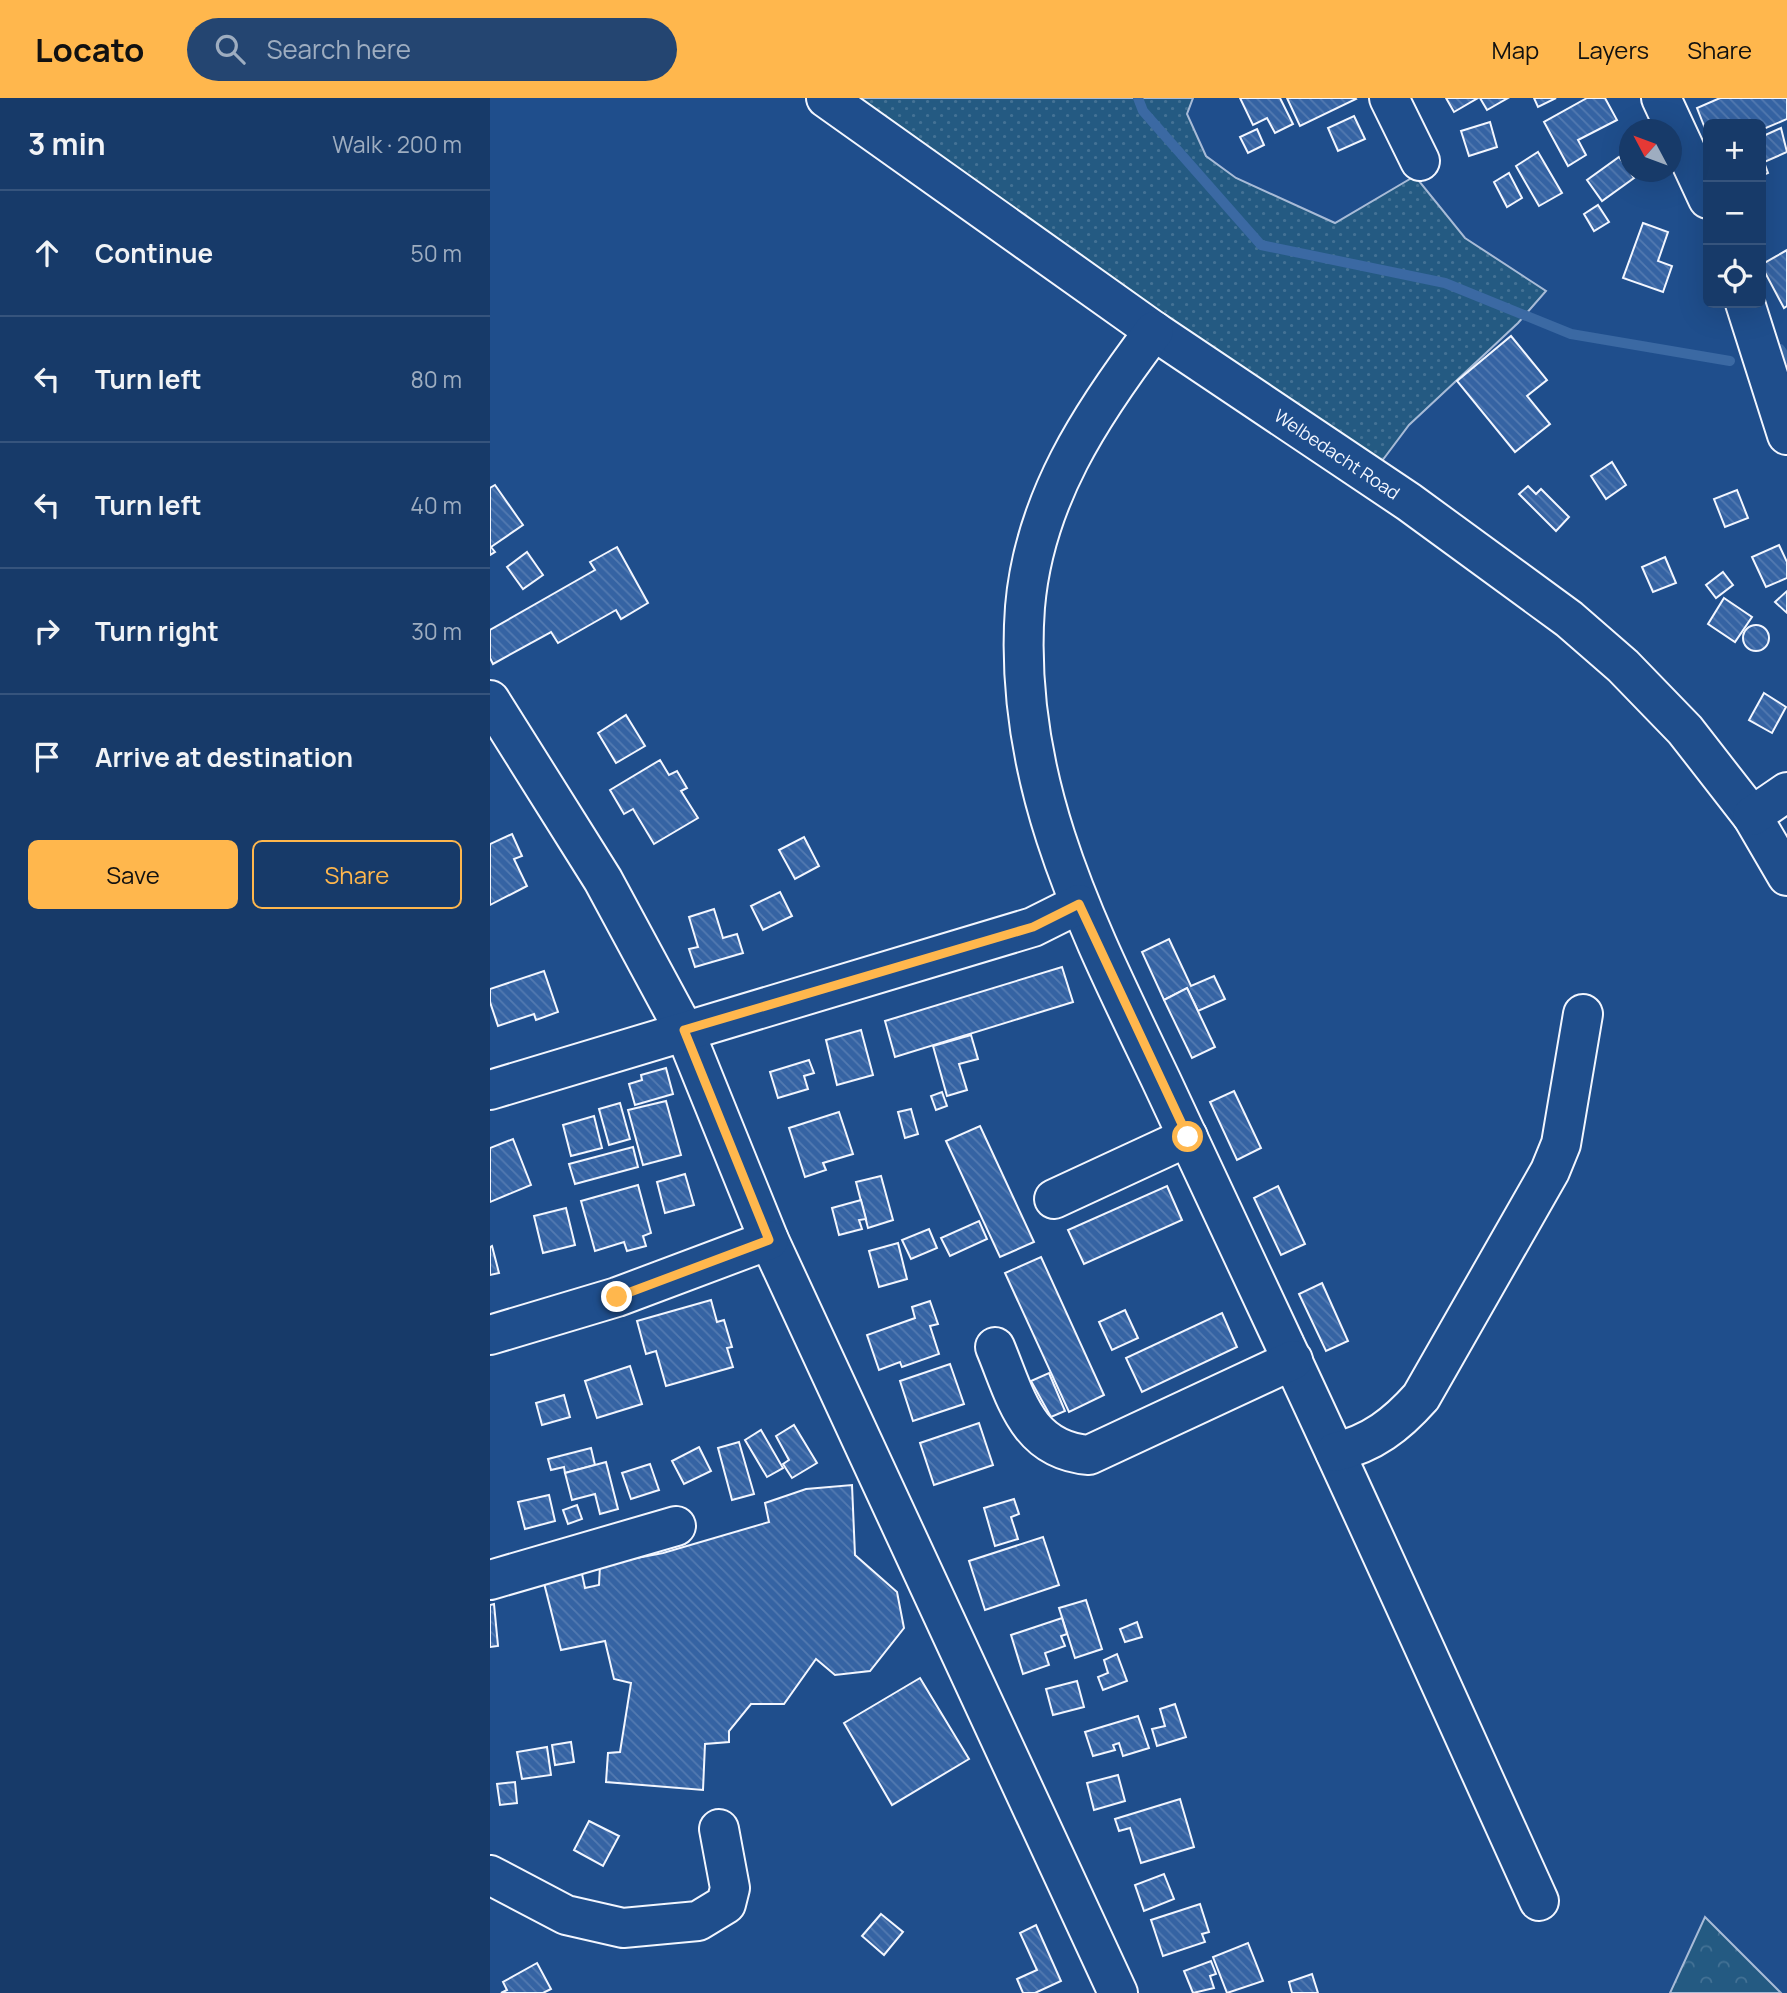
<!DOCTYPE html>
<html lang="en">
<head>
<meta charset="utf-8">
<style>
  :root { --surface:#173a69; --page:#244571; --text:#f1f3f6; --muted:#9eadc0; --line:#36547d; --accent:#ffb74d }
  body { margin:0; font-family:Manrope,sans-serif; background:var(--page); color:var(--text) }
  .controls { position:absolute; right:21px; top:21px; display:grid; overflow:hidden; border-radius:10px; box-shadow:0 7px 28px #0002 }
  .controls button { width:63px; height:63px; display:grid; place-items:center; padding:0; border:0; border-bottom:2px solid var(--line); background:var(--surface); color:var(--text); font:35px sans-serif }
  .compass { position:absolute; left:1129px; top:21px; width:63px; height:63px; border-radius:50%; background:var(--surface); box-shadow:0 7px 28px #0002; rotate:311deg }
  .stop { position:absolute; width:21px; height:21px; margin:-16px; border:5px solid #ffb74d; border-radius:50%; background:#fff }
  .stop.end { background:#ffb74d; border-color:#fff; box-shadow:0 2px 7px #0008 }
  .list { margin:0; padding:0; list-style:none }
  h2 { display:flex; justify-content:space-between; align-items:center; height:91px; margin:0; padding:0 28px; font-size:30px }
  h2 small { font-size:23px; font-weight:400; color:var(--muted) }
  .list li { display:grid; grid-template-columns:46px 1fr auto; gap:21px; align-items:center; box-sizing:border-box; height:126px; padding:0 28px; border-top:2px solid var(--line) }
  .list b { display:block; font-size:26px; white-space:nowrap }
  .list em { font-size:23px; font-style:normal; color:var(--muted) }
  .actions { display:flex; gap:14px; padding:21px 28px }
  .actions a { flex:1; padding:16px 0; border:2px solid var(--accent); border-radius:10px; text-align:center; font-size:24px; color:var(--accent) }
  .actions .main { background:var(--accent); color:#111 }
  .icon { flex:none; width:38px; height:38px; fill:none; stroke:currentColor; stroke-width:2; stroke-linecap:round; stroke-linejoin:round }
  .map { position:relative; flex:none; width:1297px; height:1895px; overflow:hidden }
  header { display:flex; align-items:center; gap:42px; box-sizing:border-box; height:98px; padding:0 35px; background:var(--accent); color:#111 }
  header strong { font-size:33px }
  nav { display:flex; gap:38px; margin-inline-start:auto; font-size:24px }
  .search { width:490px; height:63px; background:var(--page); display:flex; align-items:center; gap:18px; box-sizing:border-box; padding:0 24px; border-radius:38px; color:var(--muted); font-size:26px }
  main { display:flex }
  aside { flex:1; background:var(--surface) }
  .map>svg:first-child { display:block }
</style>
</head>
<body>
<header>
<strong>Locato</strong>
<div class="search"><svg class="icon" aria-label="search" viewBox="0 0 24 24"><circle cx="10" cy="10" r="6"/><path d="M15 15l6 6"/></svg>Search here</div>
<nav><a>Map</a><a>Layers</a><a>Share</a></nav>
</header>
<main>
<aside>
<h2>3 min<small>Walk · 200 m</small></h2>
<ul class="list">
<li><svg class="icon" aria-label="ahead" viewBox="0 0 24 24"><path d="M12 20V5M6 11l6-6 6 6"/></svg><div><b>Continue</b></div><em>50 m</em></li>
<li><svg class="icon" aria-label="left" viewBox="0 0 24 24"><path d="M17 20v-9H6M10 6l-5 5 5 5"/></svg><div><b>Turn left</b></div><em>80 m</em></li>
<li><svg class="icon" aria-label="left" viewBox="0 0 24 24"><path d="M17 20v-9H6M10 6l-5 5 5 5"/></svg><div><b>Turn left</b></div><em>40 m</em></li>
<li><svg class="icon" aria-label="right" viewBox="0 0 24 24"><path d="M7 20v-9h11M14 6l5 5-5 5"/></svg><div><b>Turn right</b></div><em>30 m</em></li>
<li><svg class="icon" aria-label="arrive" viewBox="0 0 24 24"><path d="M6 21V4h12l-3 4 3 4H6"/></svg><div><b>Arrive at destination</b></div></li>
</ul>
<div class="actions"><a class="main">Save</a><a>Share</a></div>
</aside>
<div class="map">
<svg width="1297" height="1895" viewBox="0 0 1297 1895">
  <defs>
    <pattern id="green-dots" width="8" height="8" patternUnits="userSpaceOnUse" patternTransform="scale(1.75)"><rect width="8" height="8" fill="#245a82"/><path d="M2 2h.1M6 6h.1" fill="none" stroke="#447295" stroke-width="1.8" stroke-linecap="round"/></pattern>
    <pattern id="forest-crowns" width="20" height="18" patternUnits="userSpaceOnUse" patternTransform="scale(1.75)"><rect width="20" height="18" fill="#245a82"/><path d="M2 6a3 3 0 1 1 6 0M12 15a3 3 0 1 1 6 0" fill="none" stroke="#447295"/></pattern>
    <pattern id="building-back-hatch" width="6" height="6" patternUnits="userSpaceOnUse" patternTransform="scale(1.75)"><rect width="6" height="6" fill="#3563a3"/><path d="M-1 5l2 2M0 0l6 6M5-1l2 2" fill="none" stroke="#537ab1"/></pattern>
  </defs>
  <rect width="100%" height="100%" fill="#1f4e8c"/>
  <!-- green -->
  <polygon fill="url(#green-dots)" stroke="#a8bbd7" stroke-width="2" points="348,0 703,0 697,16 716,58 746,80 845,125 925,78 975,140 1056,193 1028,225 919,327 883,375"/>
  <!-- forest -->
  <polygon fill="url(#forest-crowns)" stroke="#a8bbd7" stroke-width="2" points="1215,1819 1291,1895 1180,1895"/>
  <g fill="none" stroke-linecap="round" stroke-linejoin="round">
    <!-- stream -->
    <g stroke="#3b69a3" stroke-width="10">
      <polyline points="648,0 653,13 771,147 955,185 1081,236 1240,263"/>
      <polyline points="1290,251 1297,261"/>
    </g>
  </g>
  <!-- building -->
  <g fill="url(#building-back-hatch)" stroke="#f2f6ff" stroke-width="2">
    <polygon points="750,0 790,0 803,26 785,35 777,20 763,27"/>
    <polygon points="797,0 865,0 866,1 810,28"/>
    <polygon points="956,0 988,0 964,14"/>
    <polygon points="990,0 1018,0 997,12"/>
    <polygon points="1044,0 1066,0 1048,9"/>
    <polygon points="1097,0 1115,0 1127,22 1088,42 1096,57 1078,68 1054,24"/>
    <polygon points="1230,0 1297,0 1297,21 1271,32 1271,26 1218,26 1218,38 1207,10"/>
    <polygon points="864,18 875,41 848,53 838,30"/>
    <polygon points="1000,24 1007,49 979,58 971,33"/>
    <polygon points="1291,30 1297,54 1274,64 1278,75 1271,78 1271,39"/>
    <polygon points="767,31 774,47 758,55 750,39"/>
    <polygon points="1048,54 1072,95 1049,108 1026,68"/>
    <polygon points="1129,59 1144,80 1112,103 1097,82"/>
    <polygon points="1019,75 1032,100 1017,109 1004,84"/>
    <polygon points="1108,107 1119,124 1104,133 1094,116"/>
    <polygon points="1153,125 1178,134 1168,163 1182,168 1173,194 1133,180"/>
    <polygon points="1297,152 1297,208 1294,210 1271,167"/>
    <polygon points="1021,238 1057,282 1037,298 1060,326 1025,354 967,283"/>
    <polygon points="1122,364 1136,387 1116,401 1101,378"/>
    <polygon points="5,387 33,427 1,449 5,454 0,457 0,390"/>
    <polygon points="1038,388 1046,396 1051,391 1079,419 1066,433 1029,396"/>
    <polygon points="1247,392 1258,420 1235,429 1224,401"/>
    <polygon points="1289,447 1297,464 1297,480 1276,489 1262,459"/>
    <polygon points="127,449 158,505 131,521 126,512 68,545 61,534 3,566 0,560 0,532 105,472 100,464"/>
    <polygon points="37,454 53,477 33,491 17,469"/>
    <polygon points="1175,459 1186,485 1163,494 1152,469"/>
    <polygon points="1233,474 1243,487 1226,500 1216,487"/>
    <polygon points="1297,493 1297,515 1285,504"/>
    <polygon points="1234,500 1262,519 1245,544 1218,526"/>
    <circle cx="1266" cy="540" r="13"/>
    <polygon points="1274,595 1296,609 1282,635 1259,622"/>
    <polygon points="136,617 155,648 126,665 108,635"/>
    <polygon points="170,662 179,677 187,673 197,690 191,693 208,720 164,746 143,711 134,716 120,692"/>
    <polygon points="22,736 32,758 24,761 37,788 0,807 0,746"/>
    <polygon points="314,739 329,768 305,781 289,752"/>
    <polygon points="290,794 302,818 273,832 261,808"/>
    <polygon points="224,811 233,840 247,836 253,855 205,869 199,851 208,849 199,819"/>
    <polygon points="679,841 701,888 724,878 735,901 708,913 697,890 674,902 652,854"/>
    <polygon points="572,869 583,904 405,959 395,923"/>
    <polygon points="54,873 68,914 46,922 44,916 8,928 0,904 0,891"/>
    <polygon points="697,890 725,949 702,960 674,902"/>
    <polygon points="371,932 383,977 347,987 336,942"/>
    <polygon points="481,937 488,961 469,966 477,992 457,998 443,948"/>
    <polygon points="319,962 324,975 314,978 318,991 288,1000 280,974"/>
    <polygon points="176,970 183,996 145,1007 139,986 152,982 151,977"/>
    <polygon points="744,993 771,1050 747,1062 720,1004"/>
    <polygon points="452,994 457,1008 446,1012 441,998"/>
    <polygon points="176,1003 191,1057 153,1067 138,1012"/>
    <polygon points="130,1005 140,1041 119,1047 109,1011"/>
    <polygon points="421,1011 428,1036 415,1040 408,1014"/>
    <polygon points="349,1014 363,1056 333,1065 336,1072 315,1079 299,1030"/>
    <polygon points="104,1018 112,1050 81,1058 73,1027"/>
    <polygon points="490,1028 544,1144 510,1159 456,1043"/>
    <polygon points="23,1041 41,1087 0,1104 0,1050"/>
    <polygon points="143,1049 148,1069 85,1086 79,1066"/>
    <polygon points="195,1076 204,1107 175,1115 167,1084"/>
    <polygon points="391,1078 403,1122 378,1130 366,1084"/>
    <polygon points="148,1087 161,1135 153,1138 156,1148 137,1153 134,1144 105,1153 91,1103"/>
    <polygon points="677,1088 692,1122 594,1166 578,1132"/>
    <polygon points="788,1088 815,1146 791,1157 764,1100"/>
    <polygon points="371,1102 376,1121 369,1122 372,1131 349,1137 342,1110"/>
    <polygon points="76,1110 85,1147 53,1155 44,1118"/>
    <polygon points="489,1123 497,1141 460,1158 451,1140"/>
    <polygon points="439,1131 447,1150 421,1161 412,1142"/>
    <polygon points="408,1145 417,1181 389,1189 379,1153"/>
    <polygon points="2,1148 9,1175 0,1177 0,1149"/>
    <polygon points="551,1159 614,1297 579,1314 515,1175"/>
    <polygon points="832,1185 858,1243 836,1253 809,1196"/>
    <polygon points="221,1202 227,1224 234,1222 242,1249 237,1250 243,1269 176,1288 166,1253 156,1256 147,1223"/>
    <polygon points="440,1203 448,1226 440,1228 449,1256 412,1269 410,1264 389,1272 377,1237 425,1220 422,1209"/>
    <polygon points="635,1212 648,1240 622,1252 609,1224"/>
    <polygon points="732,1215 747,1249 652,1294 636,1260"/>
    <polygon points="460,1266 474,1306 423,1323 410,1283"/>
    <polygon points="140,1268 152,1306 107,1320 95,1283"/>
    <polygon points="559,1275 575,1313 561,1319 541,1283"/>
    <polygon points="74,1297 80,1319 52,1327 46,1305"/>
    <polygon points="489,1325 503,1367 444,1387 430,1345"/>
    <polygon points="304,1327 327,1365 302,1380 293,1366 299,1362 286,1338"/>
    <polygon points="271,1332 293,1370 277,1379 255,1342"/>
    <polygon points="249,1344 264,1396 242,1402 228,1350"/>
    <polygon points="209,1349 221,1373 194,1386 182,1363"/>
    <polygon points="101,1350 105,1367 75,1375 74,1369 61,1372 58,1361"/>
    <polygon points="116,1364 128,1411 110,1416 105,1396 82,1402 75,1375"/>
    <polygon points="160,1366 169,1392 141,1401 132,1375"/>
    <polygon points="362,1387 365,1457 407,1494 414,1530 380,1573 345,1577 326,1561 294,1606 261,1606 239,1633 239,1644 215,1646 213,1692 116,1684 118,1655 130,1654 141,1585 124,1581 115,1543 71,1552 54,1485 91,1471 95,1490 109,1487 110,1467 173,1455 279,1424 275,1405 316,1391"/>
    <polygon points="59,1397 65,1423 35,1431 28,1404"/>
    <polygon points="524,1401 529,1416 521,1419 528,1441 505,1448 494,1410"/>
    <polygon points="87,1407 92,1421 78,1426 73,1412"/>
    <polygon points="553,1439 569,1487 495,1512 479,1463"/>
    <polygon points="596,1502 612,1551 585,1560 569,1510"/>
    <polygon points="4,1506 8,1548 0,1549 0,1507"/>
    <polygon points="572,1520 577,1536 571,1538 575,1548 555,1555 559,1567 533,1576 521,1537"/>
    <polygon points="647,1524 652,1539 635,1544 630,1531"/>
    <polygon points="627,1556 637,1583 613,1592 608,1579 618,1575 614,1562"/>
    <polygon points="430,1580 479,1661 402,1707 354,1625"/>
    <polygon points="587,1583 594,1609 563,1617 556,1591"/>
    <polygon points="685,1606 696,1639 667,1648 662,1631 675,1628 670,1611"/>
    <polygon points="648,1618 659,1650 633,1658 629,1645 623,1647 625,1652 603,1658 595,1634"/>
    <polygon points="81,1644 84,1664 65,1667 62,1647"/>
    <polygon points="57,1649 61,1677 32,1681 27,1654"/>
    <polygon points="628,1677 635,1703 604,1712 597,1685"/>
    <polygon points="25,1684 27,1705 10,1707 7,1686"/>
    <polygon points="690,1701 704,1749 651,1765 640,1730 629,1733 625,1721"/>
    <polygon points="99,1723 129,1738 113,1768 84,1752"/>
    <polygon points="674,1776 684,1801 654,1813 645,1787"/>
    <polygon points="710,1806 719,1834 712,1836 715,1844 673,1858 661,1822"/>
    <polygon points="391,1816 413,1834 394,1857 372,1838"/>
    <polygon points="546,1827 571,1883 545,1895 533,1895 527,1881 547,1872 530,1835"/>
    <polygon points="758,1845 773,1883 737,1895 723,1859"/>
    <polygon points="721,1863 726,1876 720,1878 724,1890 703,1895 694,1873"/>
    <polygon points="47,1865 61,1891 53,1895 11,1895 17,1892 13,1884"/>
    <polygon points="822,1876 828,1895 802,1895 799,1884"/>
  </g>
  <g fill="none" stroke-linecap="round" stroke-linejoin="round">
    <defs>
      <g id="minor">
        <path id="s1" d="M336 0 664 233 919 404 1079 521 1133 568 1195 632 1262 718 1297 778"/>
        <polyline points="899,0 930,63"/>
        <polyline points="1171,0 1218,101"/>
        <polyline points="1255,205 1297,337"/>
        <path d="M664 233C601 316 544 402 535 509 522 685 598 829 671 982 713 1071 754 1159 795 1247 882 1432 965 1618 1049 1803"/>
        <polyline points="0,602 113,782 194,932 279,1142 628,1895"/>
        <polyline points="1262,718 1297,694"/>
        <polyline points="0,992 543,829 589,806"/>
        <polyline points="564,1101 698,1039"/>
        <polyline points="0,1237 127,1199 279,1142"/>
        <path d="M505 1249C526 1299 536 1352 599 1357L803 1262"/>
        <path d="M845 1354C882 1346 907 1326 931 1299L1060 1073 1071 1046 1093 916"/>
        <polyline points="0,1482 186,1428"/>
        <polyline points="0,1777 76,1817 133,1830 208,1823 236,1806 240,1790 229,1731"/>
      </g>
    </defs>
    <!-- minor casing -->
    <use href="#minor" stroke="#f2f6ff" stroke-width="42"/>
    <!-- minor -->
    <use href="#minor" stroke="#1f4e8c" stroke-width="38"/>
  </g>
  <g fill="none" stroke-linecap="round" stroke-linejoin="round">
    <!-- route -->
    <polyline stroke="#ffb74d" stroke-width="9" points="127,1199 279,1142 194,932 543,829 589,806 698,1039"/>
  </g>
  <g text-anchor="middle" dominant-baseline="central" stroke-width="5" stroke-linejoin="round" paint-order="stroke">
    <!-- street labels -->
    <g font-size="18" fill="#f2f6ff" stroke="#1f4e8c">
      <text stroke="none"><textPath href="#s1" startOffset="623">Welbedacht Road</textPath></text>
    </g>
  </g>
</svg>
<div class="controls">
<button>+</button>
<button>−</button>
<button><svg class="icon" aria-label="locate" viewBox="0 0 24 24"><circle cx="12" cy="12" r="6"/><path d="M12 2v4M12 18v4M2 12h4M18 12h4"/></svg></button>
</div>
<svg class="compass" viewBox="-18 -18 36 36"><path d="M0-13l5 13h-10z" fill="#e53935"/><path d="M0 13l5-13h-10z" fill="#9eadc0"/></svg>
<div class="stop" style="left:698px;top:1039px"></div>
<div class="stop end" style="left:127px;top:1199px"></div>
</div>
</main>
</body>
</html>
